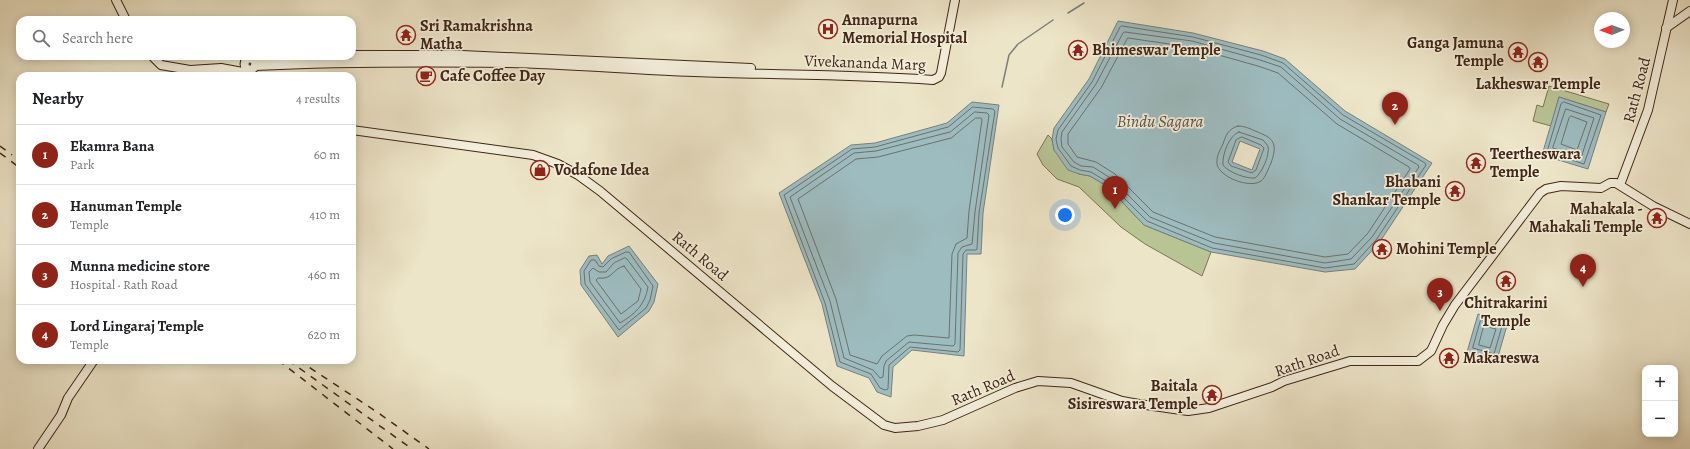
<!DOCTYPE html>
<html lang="en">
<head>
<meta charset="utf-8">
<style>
  :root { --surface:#fff; --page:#f6f6f6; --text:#202124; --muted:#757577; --line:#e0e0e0; --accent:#8f2418 }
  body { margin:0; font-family:Alegreya,serif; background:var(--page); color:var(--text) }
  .controls { position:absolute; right:12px; bottom:12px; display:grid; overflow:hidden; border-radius:8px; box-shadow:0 2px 10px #0003 }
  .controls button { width:36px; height:36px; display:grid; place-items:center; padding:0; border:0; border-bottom:1px solid var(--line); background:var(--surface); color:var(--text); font:20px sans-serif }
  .compass { position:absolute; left:1594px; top:12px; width:36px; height:36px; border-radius:50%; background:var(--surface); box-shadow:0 2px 10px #0003; rotate:269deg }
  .you { position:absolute; left:1065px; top:215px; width:14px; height:14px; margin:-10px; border:3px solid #fff; border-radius:50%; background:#1a73e8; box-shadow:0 0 0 6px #1a73e833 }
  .badge { display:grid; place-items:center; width:26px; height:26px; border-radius:50%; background:var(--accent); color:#fff; font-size:13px; font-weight:700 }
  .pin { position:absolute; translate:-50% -33px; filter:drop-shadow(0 1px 2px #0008) }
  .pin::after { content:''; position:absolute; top:21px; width:14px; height:12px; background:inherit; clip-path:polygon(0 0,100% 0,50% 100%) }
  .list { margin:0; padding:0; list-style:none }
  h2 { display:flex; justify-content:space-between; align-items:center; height:52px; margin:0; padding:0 16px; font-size:17px }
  h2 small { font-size:13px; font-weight:400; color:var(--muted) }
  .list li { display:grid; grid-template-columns:26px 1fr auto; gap:12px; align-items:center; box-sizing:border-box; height:60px; padding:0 16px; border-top:1px solid var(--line) }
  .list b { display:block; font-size:15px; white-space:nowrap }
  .list p { margin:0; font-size:13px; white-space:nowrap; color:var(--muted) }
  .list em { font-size:13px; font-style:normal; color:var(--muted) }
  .icon { flex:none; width:22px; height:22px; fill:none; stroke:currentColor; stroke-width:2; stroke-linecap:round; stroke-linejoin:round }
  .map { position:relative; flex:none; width:1690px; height:449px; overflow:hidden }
  .search { position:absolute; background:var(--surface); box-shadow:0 2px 10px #0003; left:16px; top:16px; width:340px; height:44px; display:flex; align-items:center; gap:10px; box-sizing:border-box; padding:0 14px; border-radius:12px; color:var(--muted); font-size:15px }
  .panel { position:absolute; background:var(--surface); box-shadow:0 2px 10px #0003; left:16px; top:72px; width:340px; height:292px; border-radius:12px }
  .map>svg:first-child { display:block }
</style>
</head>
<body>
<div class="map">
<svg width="1690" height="449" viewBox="0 0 1690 449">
  <rect width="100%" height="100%" fill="#ede5c8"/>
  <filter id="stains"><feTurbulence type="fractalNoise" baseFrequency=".005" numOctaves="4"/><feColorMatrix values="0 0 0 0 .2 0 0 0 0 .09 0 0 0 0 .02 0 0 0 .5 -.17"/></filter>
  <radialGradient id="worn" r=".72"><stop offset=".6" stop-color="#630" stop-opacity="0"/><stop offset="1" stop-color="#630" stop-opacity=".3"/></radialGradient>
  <!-- green -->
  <g fill="#b9c495" stroke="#7d7456">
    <polygon points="1549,86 1609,104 1606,112 1559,97 1551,126 1533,121 1537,105 1543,107"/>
    <polygon points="1048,135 1052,139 1054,150 1079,174 1090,176 1107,186 1144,225 1211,252 1202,276 1145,244 1121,227 1079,187 1057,179 1043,165 1037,154"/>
  </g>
  <!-- water -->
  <g fill="#9dbcc0" stroke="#78807c" fill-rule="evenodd">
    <path d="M1118 21 1193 33 1263 51 1285 59 1345 111 1432 163 1379 243 1355 269 1325 272 1211 252 1144 225 1107 186 1090 176 1079 174 1068 170 1054 150 1052 139 1054 128 1089 79ZM1240 141 1260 149 1252 170 1232 162Z"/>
    <polygon points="1559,97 1606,112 1588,169 1542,155"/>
    <polygon points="972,102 999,105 983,213 981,254 967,254 964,356 912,350 893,367 891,397 877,392 869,378 837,366 822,304 779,193 851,145 875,143 947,123"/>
    <polygon points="629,246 658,284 654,302 649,311 618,337 581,285 580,270 589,256 597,255 602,264 608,256"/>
    <polygon points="1478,314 1508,322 1497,360 1467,352"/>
  </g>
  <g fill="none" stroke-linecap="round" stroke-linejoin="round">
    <!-- shore -->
    <g stroke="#6f706b" stroke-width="1">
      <polygon points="1122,26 1193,37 1261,55 1283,63 1343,115 1425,163 1426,165 1376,240 1354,264 1325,268 1212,248 1147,221 1109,183 1091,172 1080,170 1071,166 1058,148 1056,139 1058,130 1092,82 1120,27"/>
      <polygon points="1125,32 1192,41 1260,60 1281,67 1340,119 1418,165 1419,167 1372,237 1351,259 1325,263 1214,243 1150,217 1112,179 1093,167 1081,166 1074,162 1062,147 1061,139 1062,132 1096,84 1123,33"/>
      <polygon points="1128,38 1190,47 1258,66 1278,73 1337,124 1409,167 1410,169 1368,233 1348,254 1325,257 1215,237 1153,212 1115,174 1096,162 1077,157 1068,144 1068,134 1101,88"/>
      <polygon points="1564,102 1601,115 1584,164 1547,152 1561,104"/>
      <polygon points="973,107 993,109 995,111 979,213 977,249 976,250 966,250 963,254 960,350 958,352 910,347 889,365 888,389 885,390 880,388 871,374 840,362 825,303 784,195 852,149 875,147 948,127"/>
      <polygon points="1566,109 1594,118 1581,158 1553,148"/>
      <polygon points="975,112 987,113 989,115 975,212 972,244 962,247 958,253 955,344 953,346 909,342 886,361 884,366 883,377 880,378 873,370 844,358 830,301 790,197 854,153 876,151 950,132"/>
      <polygon points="1571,116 1587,122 1577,150 1561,144 1569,118"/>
      <polygon points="976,118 981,118 982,120 969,211 967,238 956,244 952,254 949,338 914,335 907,336 882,356 877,364 850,355 836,299 798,199 856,159 878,157 951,138"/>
      <path d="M1238 126C1244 126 1249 128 1255 131 1274 138 1278 143 1271 163 1268 169 1266 177 1261 181 1250 189 1219 177 1217 164 1216 157 1220 150 1223 144 1226 135 1228 129 1238 126Z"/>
      <path d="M1239 132 1263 140 1268 146C1270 155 1262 173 1255 178 1246 179 1228 172 1223 165 1222 155 1229 135 1239 132Z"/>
      <polygon points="1242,137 1261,145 1264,148 1256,170 1252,173 1231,166 1228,162 1236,140"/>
      <polygon points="626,252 629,252 653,286 650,300 646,308 619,330 585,284 584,271 591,260 595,260 599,266 603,267 611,259"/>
      <path d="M625 258 627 259 648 287C645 305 635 314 620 323L590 282 589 272 593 268 599 272H606L614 263Z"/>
      <path d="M624 266 641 289 638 301 621 314 596 280 598 278C613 280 612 269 624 266Z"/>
      <polygon points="1481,320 1502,326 1494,354 1473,348"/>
      <polygon points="1484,326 1496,329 1490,348 1479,345"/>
    </g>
    <!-- stream -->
    <g stroke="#78807c" stroke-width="1.5">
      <polyline points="1068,13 1084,3"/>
      <polyline points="1002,87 1009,55 1018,44 1053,20"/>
    </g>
    <defs>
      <g id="secondary">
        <polyline points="116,0 126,20"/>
        <polyline points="1666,28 1690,11"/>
        <polyline points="352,55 462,55 751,68"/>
        <polyline points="152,56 161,65 190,70 221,68 248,73"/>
        <circle cx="250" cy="64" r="5.5"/>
        <polyline points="255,60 320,56"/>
        <path d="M255 66C339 62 423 62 507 63 569 64 632 70 694 72 774 75 853 74 933 80L939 77 941 73 955 0"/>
        <polyline points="352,130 533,155 558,164 578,175 600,191 832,386 884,425 895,428 918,426 943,420 1015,388 1038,381 1071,383 1122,401 1139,404 1188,411 1209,408 1272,387 1284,381 1350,361 1418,361 1431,351 1443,325 1455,305 1540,193 1546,189 1561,186 1601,188 1610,183 1616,183 1653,206 1690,224"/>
        <polyline points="1620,185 1648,110 1673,0"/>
        <polyline points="38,449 61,415 68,398 94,360"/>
      </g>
    </defs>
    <!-- secondary casing -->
    <use href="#secondary" stroke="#412516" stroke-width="10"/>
    <!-- secondary -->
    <use href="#secondary" stroke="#f3eedb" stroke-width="8"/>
    <!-- rail -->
    <g stroke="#412516" stroke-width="1.5" stroke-dasharray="7 7" stroke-linecap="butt">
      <polyline points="0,146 12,155"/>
      <polyline points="0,153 20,168"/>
      <polyline points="278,360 393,449"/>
      <polyline points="288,360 412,449"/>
      <polyline points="298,360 377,412 429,449"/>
    </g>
  </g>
  <!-- icons -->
  <defs>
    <symbol id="hospital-ring" viewBox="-11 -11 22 22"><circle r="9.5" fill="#f3eedb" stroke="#8f2418" stroke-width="1.5"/><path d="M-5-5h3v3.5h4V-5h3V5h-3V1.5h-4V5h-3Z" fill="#8f2418"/></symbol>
    <symbol id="temple-ring" viewBox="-11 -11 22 22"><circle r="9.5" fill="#f3eedb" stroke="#8f2418" stroke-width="1.5"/><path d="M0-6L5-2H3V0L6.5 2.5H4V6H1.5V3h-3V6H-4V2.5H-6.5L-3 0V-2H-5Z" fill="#8f2418"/></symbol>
    <symbol id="cafe-ring" viewBox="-11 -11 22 22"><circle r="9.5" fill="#f3eedb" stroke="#8f2418" stroke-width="1.5"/><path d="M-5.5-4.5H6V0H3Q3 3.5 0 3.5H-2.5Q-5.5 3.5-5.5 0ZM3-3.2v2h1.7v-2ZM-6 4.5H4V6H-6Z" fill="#8f2418"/></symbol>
    <symbol id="shop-ring" viewBox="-11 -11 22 22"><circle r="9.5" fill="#f3eedb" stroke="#8f2418" stroke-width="1.5"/><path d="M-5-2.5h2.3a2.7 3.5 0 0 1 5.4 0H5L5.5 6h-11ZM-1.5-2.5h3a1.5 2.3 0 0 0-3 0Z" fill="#8f2418"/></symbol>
  </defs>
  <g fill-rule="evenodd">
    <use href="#hospital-ring" x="817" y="18" width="22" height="22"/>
    <use href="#temple-ring" x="395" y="24" width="22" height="22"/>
    <use href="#temple-ring" x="1067" y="39" width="22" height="22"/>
    <use href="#temple-ring" x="1507" y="41" width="22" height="22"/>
    <use href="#temple-ring" x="1527" y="51" width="22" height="22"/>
    <use href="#cafe-ring" x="415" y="65" width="22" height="22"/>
    <use href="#temple-ring" x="1465" y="152" width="22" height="22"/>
    <use href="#shop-ring" x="529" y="159" width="22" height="22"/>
    <use href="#temple-ring" x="1444" y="180" width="22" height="22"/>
    <use href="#temple-ring" x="1646" y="207" width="22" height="22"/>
    <use href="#temple-ring" x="1371" y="238" width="22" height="22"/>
    <use href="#temple-ring" x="1495" y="270" width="22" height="22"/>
    <use href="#temple-ring" x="1438" y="347" width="22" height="22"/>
    <use href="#temple-ring" x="1201" y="384" width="22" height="22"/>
  </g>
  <g text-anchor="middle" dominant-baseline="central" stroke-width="3.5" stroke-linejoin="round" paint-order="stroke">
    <!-- poi labels -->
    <g font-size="16" font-weight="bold" fill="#412516" stroke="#f3eedb" text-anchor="start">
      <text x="842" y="20">Annapurna<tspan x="842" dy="18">Memorial Hospital</tspan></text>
      <text x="420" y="26">Sri Ramakrishna<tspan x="420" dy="18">Matha</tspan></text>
      <text x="1504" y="43" text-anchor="end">Ganga Jamuna<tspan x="1504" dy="18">Temple</tspan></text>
      <text x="1092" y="50">Bhimeswar Temple</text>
      <text x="440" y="76">Cafe Coffee Day</text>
      <text x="1538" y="84" text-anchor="middle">Lakheswar Temple</text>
      <text x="1490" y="154">Teertheswara<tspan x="1490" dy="18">Temple</tspan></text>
      <text x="554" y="170">Vodafone Idea</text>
      <text x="1441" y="182" text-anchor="end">Bhabani<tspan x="1441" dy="18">Shankar Temple</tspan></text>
      <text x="1643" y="209" text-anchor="end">Mahakala -<tspan x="1643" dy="18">Mahakali Temple</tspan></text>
      <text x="1396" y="249">Mohini Temple</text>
      <text x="1506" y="303" text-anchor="middle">Chitrakarini<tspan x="1506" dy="18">Temple</tspan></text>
      <text x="1463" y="358">Makareswa</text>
      <text x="1198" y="386" text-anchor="end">Baitala<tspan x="1198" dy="18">Sisireswara Temple</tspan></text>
    </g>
    <!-- street labels -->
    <g font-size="16" fill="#412516" stroke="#f3eedb">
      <text transform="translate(865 63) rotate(2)">Vivekananda Marg</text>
      <text transform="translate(1637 90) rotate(-75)">Rath Road</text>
      <text transform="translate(700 256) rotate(40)">Rath Road</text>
      <text transform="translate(1307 361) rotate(-19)">Rath Road</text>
      <text transform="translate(983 388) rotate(-23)">Rath Road</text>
    </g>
    <!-- water labels -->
    <g font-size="17" font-style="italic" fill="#5d5249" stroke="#f3eedb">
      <text x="1160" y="121">Bindu Sagara</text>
    </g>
  </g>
  <rect width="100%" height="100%" filter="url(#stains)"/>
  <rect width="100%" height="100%" fill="url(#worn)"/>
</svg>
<div class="controls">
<button>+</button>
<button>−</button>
</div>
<svg class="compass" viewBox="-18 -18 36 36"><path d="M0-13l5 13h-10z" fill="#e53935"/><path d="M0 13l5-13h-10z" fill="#757577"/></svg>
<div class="you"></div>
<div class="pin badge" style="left:1115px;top:209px">1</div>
<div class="pin badge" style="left:1395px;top:125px">2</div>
<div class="pin badge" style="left:1440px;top:311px">3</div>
<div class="pin badge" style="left:1583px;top:287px">4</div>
<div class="search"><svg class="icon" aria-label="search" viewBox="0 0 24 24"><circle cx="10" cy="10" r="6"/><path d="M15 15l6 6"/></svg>Search here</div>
<section class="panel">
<h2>Nearby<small>4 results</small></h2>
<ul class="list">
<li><span class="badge">1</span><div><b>Ekamra Bana</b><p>Park</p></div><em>60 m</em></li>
<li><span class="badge">2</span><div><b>Hanuman Temple</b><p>Temple</p></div><em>410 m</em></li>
<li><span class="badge">3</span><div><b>Munna medicine store</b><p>Hospital · Rath Road</p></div><em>460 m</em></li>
<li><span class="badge">4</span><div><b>Lord Lingaraj Temple</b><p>Temple</p></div><em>620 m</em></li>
</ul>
</section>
</div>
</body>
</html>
